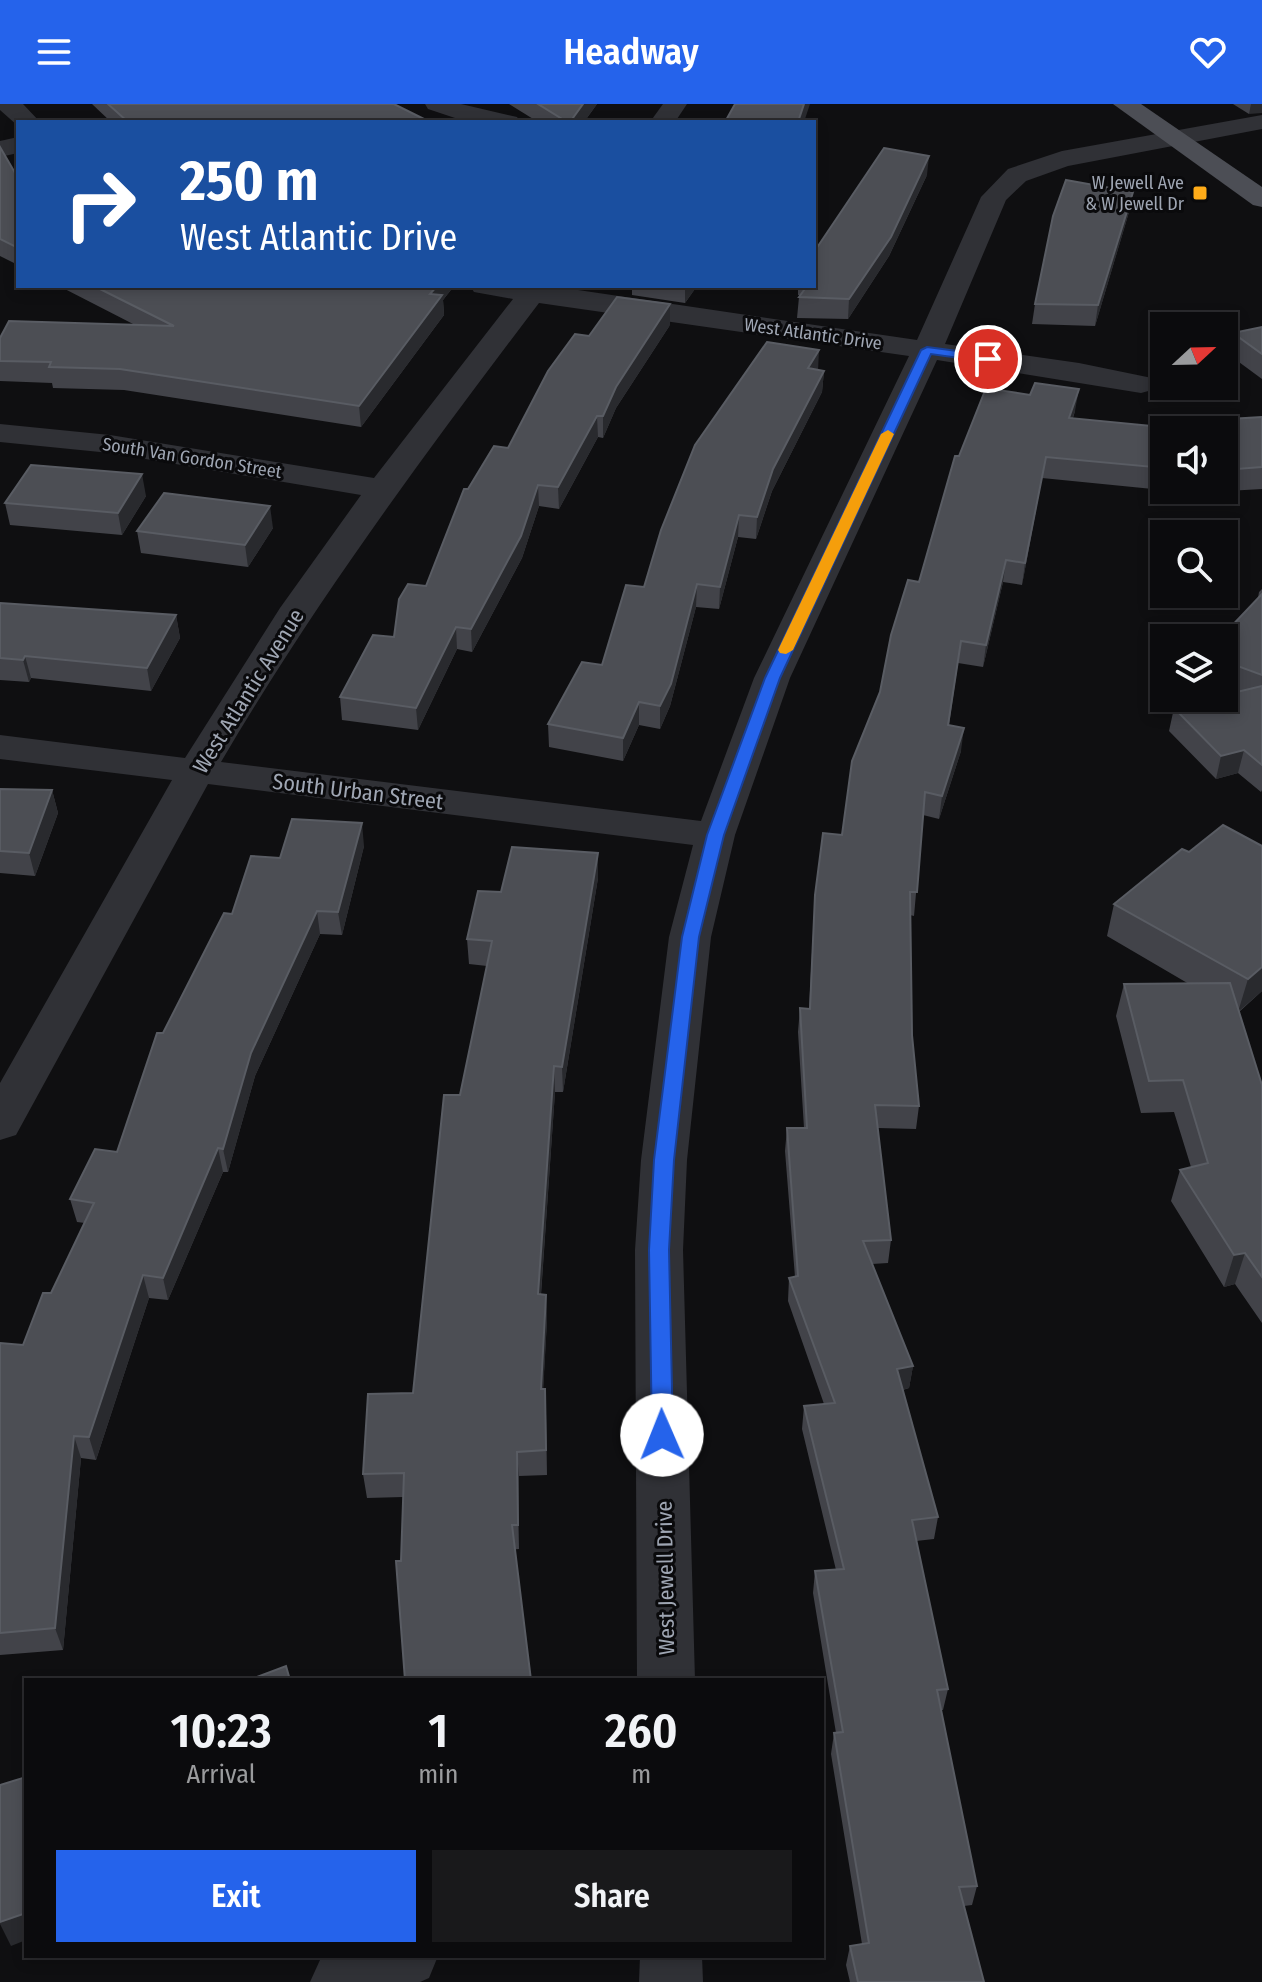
<!DOCTYPE html>
<style>
body{margin:0;font-family:"Fira Sans Condensed",sans-serif;background:#19191b;color:#f1f3f6;height:100vh;display:flex;flex-direction:column;font-size:30px;white-space:nowrap}
*{box-sizing:border-box;margin:0}
p{font-size:26px;color:#9a9b9d}
.icon{flex:none;width:44px;height:44px;fill:none;stroke:currentColor;stroke-width:2;stroke-linecap:round;stroke-linejoin:round}
.map{position:relative;flex:1;overflow:hidden}
.side{position:absolute;left:24px;top:1574px;width:800px;height:280px;display:flex;flex-direction:column;background:#0b0b0d;border-radius:0px;box-shadow:0 4px 12px #0003,0 0 0 2px #2b2b2e}
.side>*{flex:none}
.guide{position:absolute;left:16px;top:16px;width:800px;height:168px;border-radius:0px;box-shadow:0 4px 12px #0003,0 0 0 2px #2b2b2e;background:#1a4fa0;color:#fff;overflow:hidden}
.needle{width:52px;rotate:68deg}
.fabs{position:absolute;left:1150px;top:208px;display:grid;gap:16px}
.fabs a{display:grid;place-items:center;width:88px;height:88px;border-radius:0px;background:#0b0b0d;box-shadow:0 4px 12px #0003,0 0 0 2px #2b2b2e;font-size:40px}
.pin{position:absolute;display:grid;place-items:center;width:68px;height:68px;color:#fff;margin:-34px;border:4px solid #fff;border-radius:50%;box-shadow:0 2px 8px #0007}
.me{position:absolute;width:88px;margin:-44px;rotate:359deg;stroke-linejoin:round;filter:drop-shadow(0 0 6px #0008)}
.turn{display:flex;align-items:center;gap:28px;height:168px;padding:0 32px;font-size:36px}
.turn .icon{width:104px;height:104px;stroke-width:2.5}
.turn b{display:block;font-size:56px;line-height:68px}
.eta{display:flex;justify-content:space-evenly;align-items:center;height:136px;text-align:center}
.eta b{font-size:48px;font-weight:600;line-height:56px}
.primary-button{display:flex;gap:16px;margin-top:auto;padding:16px 32px}
.primary-button a{flex:1;height:92px;border-radius:0px;background:#2563eb;color:#fff;font-size:32px;font-weight:600;line-height:92px;text-align:center}
.primary-button a+a{background:#19191b;color:#f1f3f6}
header{display:flex;justify-content:space-between;align-items:center;height:104px;padding:0 32px;background:#2563eb;color:#fff;font-size:36px;font-weight:600}
.map>svg:first-child{display:block}
</style>
<header><svg class="icon" aria-label="menu" viewBox="0 0 24 24"><path d="M4 6h16M4 12h16M4 18h16"/></svg>Headway<svg class="icon" aria-label="heart" viewBox="0 0 24 24"><path d="M12 20l-8-8c-3-5 5-10 8-4 3-6 11-1 8 4z"/></svg></header>
<div class="map">
<svg width="1262" height="1878" viewBox="0 0 1262 1878">
<rect width="100%" height="100%" fill="#0f0f11"/>
<g fill="none" stroke-linecap="round" stroke-linejoin="round">
<g fill="#303136" fill-rule="evenodd">
<path d="M0 0H23L40 18H18V22L0 6Z"/>
<path d="M425 0H461L517 13 520 18H467L428 5Z"/>
<path d="M663 0H687L675 18H650Z"/>
<path d="M1262 11V25L1068 62 1026 77 1006 96 945 240 1079 259 1152 274 1156 280 1152 286 1141 289 937 256 790 574 735 731 711 833 687 1056 683 1146 695 1576H637L635 1146 641 1056 669 833 693 741 208 680 16 1031 0 1036V979L172 676 0 655V631L185 654 280 504 361 391 110 349 0 338V320L110 331 374 374 513 195 474 188 470 182H551L917 236 981 93 1008 65 1062 47ZM539 199 909 252 754 574 701 717 221 658C316 496 426 348 539 199Z"/>
<path d="M18 33V49L0 53V37Z"/>
<path d="M328 1852H438L429 1874 420 1878H310L320 1856Z"/>
<path d="M640 1852H702L703 1878H639Z"/>
</g>
<path fill="#4c4e55" fill-rule="evenodd" d="M1113 0H1141L1262 83V103L1253 101Z"/>
</g>
<g fill="#424349">
<path d="M92 0H394L430 18H111Z"/>
<path d="M509 0H597L584 18H538Z"/>
<path d="M1233 0H1262L1249 10Z"/>
<path d="M0 43 18 74V161L0 152Z"/>
<path d="M927 71 889 152 848 215 797 214 799 193 800 191H798V182H814Z"/>
<path d="M1133 88 1129 108 1095 222 1032 220 1035 200Z"/>
<path d="M59 182H454L443 196 444 211 361 323 124 286 53 284 52 279 0 277V234L135 221Z"/>
<path d="M632 182H697L685 199 632 191Z"/>
<path d="M670 221 616 304 603 334 598 333 559 405 539 402 522 454 472 548 457 545 418 626 342 616 340 593 394 533 426 482 468 385 508 344Z"/>
<path d="M1262 223V275L1228 250 1233 229Z"/>
<path d="M818 266 824 267 822 288 772 387 756 435 738 433 719 505 696 503 670 602 660 625 639 621 623 657 549 643 548 620 602 561 644 483Z"/>
<path d="M1075 307 1073 314 1164 326V386H1224V329H1227L1230 315 1262 313V385L1193 389 1042 374 1022 481 1003 478 983 563 958 559 949 621 961 647 939 715 923 711 914 812 910 811 912 931 919 1002 916 1025 878 1024 891 1136 888 1159 872 1160 913 1262 909 1284 903 1286 938 1413 934 1435 916 1437 948 1585 943 1606H941L977 1782 972 1801 964 1802 984 1878H850L846 1861 850 1842 862 1840 831 1650 834 1629H836L813 1489 815 1467 836 1466 802 1325 804 1302 824 1300 788 1197 789 1174 795 1173 785 1047 787 1024H804L798 928 800 904 809 905 815 791 842 731 880 588 919 478 959 352Z"/>
<path d="M146 392 122 431 10 421 5 399Z"/>
<path d="M273 424 248 463 141 449 137 427Z"/>
<path d="M1262 485V686L1261 688 1238 669 1216 675 1169 627 1174 604 1240 588 1224 582V534H1222L1223 531 1258 494 1259 488Z"/>
<path d="M0 499 176 511 180 534 151 587 31 574 29 578 0 576Z"/>
<path d="M0 685 52 686 58 709 35 772 0 769Z"/>
<path d="M364 742 342 831 320 830 255 972 228 1068H223L168 1196 149 1194 96 1356 81 1354 63 1546 0 1551V1239L23 1241 51 1189 85 1119 77 1118 70 1095 117 1048 163 929 232 810 280 754Z"/>
<path d="M1182 745 1262 887 1239 908 1262 981V1219L1235 1180 1224 1183 1171 1097 1180 1066 1191 1063 1174 1008 1141 1009 1116 912 1124 880H1189L1107 832 1114 800Z"/>
<path d="M598 749V774L563 988H555L541 1191H546L547 1216 543 1285 546 1309 547 1371 519 1372V1445L401 1457 403 1393 367 1394 363 1370 413 1289 460 991 487 862 469 860 467 835 501 788Z"/>
</g>
<g fill="#292a2e">
<path d="M583 0H597L584 18H570Z"/>
<path d="M804 0H810L804 18H798Z"/>
<path d="M1251 0H1262V9L1249 10Z"/>
<path d="M929 52 927 71 889 152 848 215 849 195Z"/>
<path d="M1133 88 1129 108 1095 222 1098 201Z"/>
<path d="M437 182H454L443 196 444 211 361 323 359 302 430 190Z"/>
<path d="M685 182H697L685 199Z"/>
<path d="M670 200V221L616 304 603 334V312L616 283Z"/>
<path d="M819 246 818 267 808 264Z"/>
<path d="M824 267 822 288 772 387 756 435 757 413 773 365Z"/>
<path d="M1079 285 1075 307 1065 335 1069 314Z"/>
<path d="M597 312 598 333 559 405 558 383Z"/>
<path d="M1046 353 1042 374 1022 481 1025 459Z"/>
<path d="M142 370 146 392 122 431 118 409Z"/>
<path d="M538 381 539 402 522 454 472 548 471 525Z"/>
<path d="M270 402 273 424 248 463 245 441Z"/>
<path d="M739 411 738 433 719 505 720 483Z"/>
<path d="M1006 456 1003 478 983 563 986 541Z"/>
<path d="M697 480 696 503 670 602 660 625V602Z"/>
<path d="M176 511 180 534 151 587 147 564Z"/>
<path d="M456 523 457 545 418 626 416 604Z"/>
<path d="M25 552 31 574 29 578 23 556Z"/>
<path d="M639 598V621L623 657V634Z"/>
<path d="M964 624 961 647 939 715 942 692Z"/>
<path d="M1244 646 1238 669 1216 675 1221 652Z"/>
<path d="M52 686 58 709 35 772 29 749Z"/>
<path d="M362 719 364 742 342 831 338 808Z"/>
<path d="M598 749V774L563 988 562 963Z"/>
<path d="M317 807 320 830 255 972 228 1068 223 1045 251 949Z"/>
<path d="M1262 863V887L1238 908 1248 875Z"/>
<path d="M554 962 555 988 539 1216 538 1190Z"/>
<path d="M218 1044 223 1068 168 1196 163 1174Z"/>
<path d="M1245 1149 1235 1180 1224 1183 1234 1151Z"/>
<path d="M143 1171 149 1194 96 1356 89 1333Z"/>
<path d="M546 1191 547 1216 542 1309 541 1285Z"/>
<path d="M913 1262 909 1284 894 1288 897 1265Z"/>
<path d="M74 1332 81 1354 63 1546 55 1524Z"/>
<path d="M517 1348 519 1372V1445L518 1421Z"/>
<path d="M0 1802 26 1809V1836L11 1842 0 1820Z"/>
</g>
<g fill="#4c4e54" stroke="#595c63" stroke-width="2">
<path d="M108 0H394L430 18H128Z"/>
<path d="M538 0H583L570 18H567Z"/>
<path d="M735 0H804L798 18H725Z"/>
<path d="M0 43 18 74V144L0 135Z"/>
<path d="M884 44 929 52 891 133 849 195 799 193 807 182H814V148Z"/>
<path d="M1066 76 1133 88 1098 201 1035 200 1053 112Z"/>
<path d="M94 182H437L430 190 442 191 359 302 120 265 49 263 51 258 0 257V234L9 217 174 222Z"/>
<path d="M617 193 670 200 616 283 603 312H597L558 383 538 381 521 432 471 525 456 523 416 604 340 593 373 531 394 533 399 495 408 480 426 482 464 385H468L494 342 508 344 548 267 575 230 589 232Z"/>
<path d="M1262 223V250L1233 229Z"/>
<path d="M767 238 819 246 808 264 824 267 773 365 757 413 739 411 720 483 697 480 671 580 660 602 639 598 623 634 548 620 582 558 602 561 626 481 644 483 661 426 695 341Z"/>
<path d="M1035 279 1079 285 1069 314 1193 326H1164V364L1046 353 1025 459 1006 456 986 541 961 537 948 621 964 624 942 692 925 688 917 788H910L912 931 919 1002 875 1001 891 1136 863 1137 913 1262 897 1265 938 1413 912 1416 948 1585 937 1586 977 1782 959 1783 984 1878H858L850 1842 869 1839 834 1629 843 1628 815 1467 844 1465 804 1302 835 1299 789 1174 798 1172 787 1024H807L800 904 810 905 815 791 823 729 842 731 852 657 880 588 891 531 908 476 919 478 955 352H959L986 284 1030 291Z"/>
<path d="M1262 313V363L1224 366V329L1238 330 1230 315Z"/>
<path d="M31 361 142 370 118 409 5 399Z"/>
<path d="M164 389 270 402 245 441 137 427Z"/>
<path d="M1262 490V571L1224 557V545L1234 535 1223 531Z"/>
<path d="M0 499 176 511 147 564 25 552 23 556 0 554Z"/>
<path d="M1262 582V661L1244 646 1221 652 1174 604 1214 594H1224V591Z"/>
<path d="M0 685 52 686 29 749 0 747Z"/>
<path d="M292 715 362 719 338 808 317 807 251 949 223 1045 218 1044 163 1174 143 1171 89 1333 74 1332 55 1524 0 1529V1239L23 1241 43 1189H51L94 1099 70 1095 95 1045 117 1048 157 929H163L224 809 232 810 251 752 280 754Z"/>
<path d="M1223 721 1262 742V863L1248 875 1114 800 1182 745 1189 748Z"/>
<path d="M512 743 598 749 562 963 554 962 538 1190 546 1191 541 1285H545L546 1346 517 1348 518 1421H512L531 1576H405L396 1457H401L404 1369 363 1370 368 1290 413 1289 444 991H460L492 837 467 835 478 787 501 788Z"/>
<path d="M1230 879 1262 981V1173L1245 1149 1234 1151 1180 1066 1208 1059 1183 976 1149 977 1124 880Z"/>
<path d="M286 1562 290 1576H249Z"/>
<path d="M26 1673V1809L0 1818V1681Z"/>
</g>
<path fill="#2563eb" stroke="#184099" stroke-width="2" d="M927 243 988 251 994 255 988 258 931 250 780 574 724 731 699 833 674 1056 669 1146 673 1331 670 1337 662 1340 655 1337 652 1331 649 1146 654 1056 682 833 707 731 765 574 921 246Z"/>
<path fill="#f59e0b" d="M888 326 894 330 793 546 786 550 780 549 778 546 881 330Z"/>
<rect fill="#ffac19" stroke="#0a0a0c" stroke-width="3" x="1192" y="81" width="16" height="16" rx="4"/>
<g text-anchor="middle" stroke-width="6" stroke-linejoin="round" paint-order="stroke">
<g font-size="18" fill="#9fa6b3" stroke="#0a0a0c" text-anchor="end">
<text x="1184" y="85">W Jewell Ave<tspan x="1184" dy="21">&amp; W Jewell Dr</tspan></text>
</g>
<g font-size="18" fill="#9fa6b3" stroke="#0a0a0c">
<text transform="translate(813 230) rotate(8)" y="6">West Atlantic Drive</text>
<text transform="translate(192 354) rotate(9)" y="6">South Van Gordon Street</text>
</g>
<g font-size="22" fill="#9fa6b3" stroke="#0a0a0c">
<text transform="translate(248 587) rotate(-58)" y="8">West Atlantic Avenue</text>
<text transform="translate(358 687) rotate(7)" y="8">South Urban Street</text>
<text transform="translate(665 1474) rotate(-91)" y="8">West Jewell Drive</text>
</g>
</g>
</svg>
<div class="fabs">
<a><svg class="needle" viewBox="-14 -14 28 28"><path d="M0-13l5 13h-10z" fill="#e53935"/><path d="M0 13l5-13h-10z" fill="#9a9b9d"/></svg></a>
<a><svg class="icon" aria-label="sound" viewBox="0 0 24 24"><path d="M4 9h4l5-4v14l-5-4H4zM17 9q2 3 0 6"/></svg></a>
<a><svg class="icon" aria-label="search" viewBox="0 0 24 24"><circle cx="10" cy="10" r="6"/><path d="M15 15l6 6"/></svg></a>
<a><svg class="icon" aria-label="layers" viewBox="0 0 24 24"><path d="M12 4l9 5-9 5-9-5zM3 14l9 5 9-5"/></svg></a>
</div>
<div class="pin" style="left:988px;top:255px;background:#d93025"><svg class="icon" aria-label="arrive" viewBox="0 0 24 24"><path d="M6 21V4h12l-3 4 3 4H6"/></svg></div>
<svg class="me" style="left:662px;top:1331px" viewBox="-20 -20 40 40"><circle r="19" fill="#fff"/><path d="M0-13L10 11 0 6-10 11z" fill="#2563eb"/></svg>
<div class="guide">
<div class="turn"><svg class="icon" aria-label="right" viewBox="0 0 24 24"><path d="M7 20v-9h11M14 6l5 5-5 5"/></svg><div><b>250 m</b>West Atlantic Drive</div></div>
</div>
<section class="side">
<div class="eta">
<div><b>10:23</b><p>Arrival</p></div>
<div><b>1</b><p>min</p></div>
<div><b>260</b><p>m</p></div>
</div>
<div class="primary-button"><a>Exit</a><a>Share</a></div>
</section>
</div>
